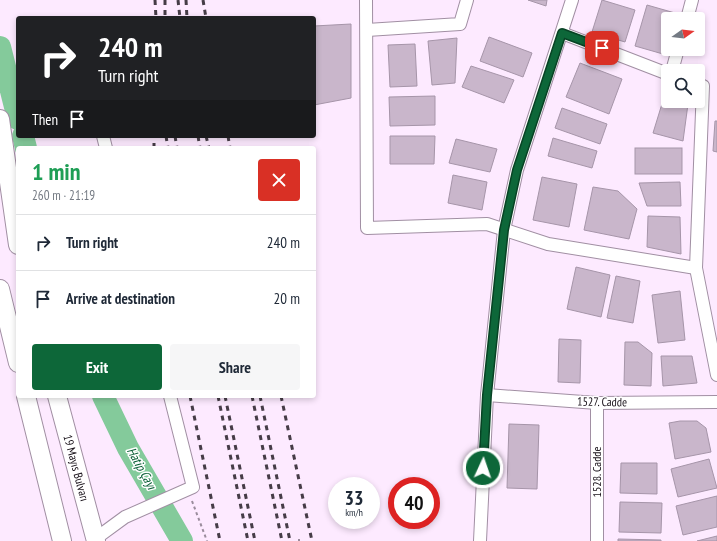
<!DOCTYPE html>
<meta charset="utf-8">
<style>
body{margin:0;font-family:"PT Sans Narrow",sans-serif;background:#f6f6f7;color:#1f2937;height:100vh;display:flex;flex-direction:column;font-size:15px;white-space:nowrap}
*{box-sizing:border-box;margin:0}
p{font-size:13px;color:#747a83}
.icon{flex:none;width:22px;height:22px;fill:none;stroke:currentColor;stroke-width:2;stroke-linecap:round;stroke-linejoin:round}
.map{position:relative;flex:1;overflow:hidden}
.panel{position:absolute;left:16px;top:146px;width:300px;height:252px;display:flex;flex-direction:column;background:#fff;border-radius:4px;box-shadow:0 2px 6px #0003}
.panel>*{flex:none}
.top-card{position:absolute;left:16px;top:16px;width:300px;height:122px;border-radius:4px;box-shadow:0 2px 6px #0003;background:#202124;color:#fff;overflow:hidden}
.needle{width:26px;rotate:76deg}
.tools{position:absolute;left:661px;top:12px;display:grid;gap:8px}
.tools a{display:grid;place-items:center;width:44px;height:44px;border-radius:4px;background:#fff;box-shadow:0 2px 6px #0003;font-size:20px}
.speed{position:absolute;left:328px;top:477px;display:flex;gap:8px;font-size:20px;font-weight:700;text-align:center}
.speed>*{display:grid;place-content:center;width:52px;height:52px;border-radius:50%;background:#fff;box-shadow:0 2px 6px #0003;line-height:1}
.speed small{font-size:10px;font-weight:400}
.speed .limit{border:6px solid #d22;background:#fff;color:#111}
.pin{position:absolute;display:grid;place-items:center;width:34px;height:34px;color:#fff;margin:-17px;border-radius:8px;box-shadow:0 2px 6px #0006}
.me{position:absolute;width:44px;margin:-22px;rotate:3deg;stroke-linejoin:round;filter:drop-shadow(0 0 3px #0008)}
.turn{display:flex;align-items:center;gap:14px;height:84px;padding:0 16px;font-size:18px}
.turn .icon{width:52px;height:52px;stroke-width:2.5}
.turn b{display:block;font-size:28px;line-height:34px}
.then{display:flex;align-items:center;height:38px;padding:0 16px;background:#0003;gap:8px;font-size:15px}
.round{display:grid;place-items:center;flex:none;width:42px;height:42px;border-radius:4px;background:#f6f6f7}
.summary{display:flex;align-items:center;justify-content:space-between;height:68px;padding:0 16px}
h1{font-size:24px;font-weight:600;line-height:30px;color:#1e9e55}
.cta{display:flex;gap:8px;margin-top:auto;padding:8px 16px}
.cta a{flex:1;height:46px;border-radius:4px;background:#0d6739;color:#fff;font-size:16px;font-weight:600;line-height:46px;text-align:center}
.cta a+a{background:#f6f6f7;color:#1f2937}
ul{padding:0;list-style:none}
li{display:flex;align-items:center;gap:12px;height:56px;padding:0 16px;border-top:1px solid #e0e1e3}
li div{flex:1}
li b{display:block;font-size:15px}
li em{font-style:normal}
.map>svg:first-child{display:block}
</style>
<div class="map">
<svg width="717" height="541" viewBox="0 0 717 541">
<rect width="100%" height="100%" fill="#fdeaff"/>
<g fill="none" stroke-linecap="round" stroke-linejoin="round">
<g stroke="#84ca9b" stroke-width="22">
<path d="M0 47 18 119"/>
<path d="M23 136 26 148"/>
<path d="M103 396 128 448 182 541"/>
</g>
</g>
<g fill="#c9b6cb" stroke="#a695a9">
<path d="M528 0H547L546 6Z"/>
<path d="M602 0 635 10 625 42 592 32Z"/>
<path d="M647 5 675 13 673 19H668V36L663 54 635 46Z"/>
<path d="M351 24V98L314 105V26Z"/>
<path d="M489 37 532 53 523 77 480 61Z"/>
<path d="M457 38 455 83 432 85 428 41Z"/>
<path d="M415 44 417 86 390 87 388 45Z"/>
<path d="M580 63 622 79 609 114 566 97Z"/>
<path d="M471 66 514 80 504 103 462 87Z"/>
<path d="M665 94H668V101H686L688 104 683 141 653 133Z"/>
<path d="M435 96V125L390 126 389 97Z"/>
<path d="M562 108 607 124 600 144 555 128Z"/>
<path d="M715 121H717V152L713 151Z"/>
<path d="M390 136H435L434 164H390Z"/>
<path d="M553 138 597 151 592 168 548 156Z"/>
<path d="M456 139 497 149 490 172 449 163Z"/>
<rect x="635" y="148" width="47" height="26"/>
<path d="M453 175 487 182 482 210 448 203Z"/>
<path d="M542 177 577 184 569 227 533 220Z"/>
<path d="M680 182 681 206H647L639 183Z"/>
<path d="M593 187 618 191 637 209 629 239 584 230Z"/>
<path d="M648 216 680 217 681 254 647 247Z"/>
<path d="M576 267 610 275 601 317 567 309Z"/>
<path d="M616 276 640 281 633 323 607 318Z"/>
<path d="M680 291 685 340 658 343 652 295Z"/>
<path d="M559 339 581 340 580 383 558 382Z"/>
<path d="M625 342H638L652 353 651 386 624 385Z"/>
<path d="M661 356H692L697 383 663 386Z"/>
<path d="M680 421H697L706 428 711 452 675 459 669 423Z"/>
<path d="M509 424 539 425 537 489 507 488Z"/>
<path d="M709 459 717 488 678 497 671 469Z"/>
<path d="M621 463H657V494L620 493Z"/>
<path d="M717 496V527L683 535 676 506Z"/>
<path d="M620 502 662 503 661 533 619 532Z"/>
<path d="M717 536V541H697Z"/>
<path d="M618 539 661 540V541H618Z"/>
</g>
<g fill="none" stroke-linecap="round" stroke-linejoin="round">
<g stroke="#a18fa3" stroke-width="14">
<g id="minor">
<path d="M366 0 367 228 487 224 548 244 696 268"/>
<path d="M687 19 692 0"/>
<path d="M367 30 460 24 467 0"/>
<path d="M562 33 668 74"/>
<path d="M672 71 678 49"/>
<path d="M698 84 703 86 696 268 717 375"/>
<path d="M103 136 106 148"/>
<path d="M487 395 597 403 717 402"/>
<path d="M95 539 125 517 193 487 170 396"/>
<path d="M480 541 487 395 504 230 517 170 572 0"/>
<path d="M597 541V403"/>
</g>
</g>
<g stroke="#a18fa3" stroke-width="20">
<g id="highway">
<path d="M0 119 18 245"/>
<path d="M0 289 18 363"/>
<path d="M26 396 62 541"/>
<path d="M57 396 96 541"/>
</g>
</g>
<g stroke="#9a8c9c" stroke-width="2" stroke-dasharray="3 3" stroke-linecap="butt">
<path d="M192 501 207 541"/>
<path d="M299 539V541"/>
</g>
<use href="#minor" stroke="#fff" stroke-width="12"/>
<use href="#highway" stroke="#fff" stroke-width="18"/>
<g stroke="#463c47" stroke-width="3" stroke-dasharray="5 5" stroke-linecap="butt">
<path d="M155 0 156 18"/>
<path d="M165 0V18"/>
<path d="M178 0 180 18"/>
<path d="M186 0 187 18"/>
<path d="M203 0 206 18"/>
<path d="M166 136 168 148"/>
<path d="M175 136 177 148"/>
<path d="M198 136 200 148"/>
<path d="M206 136 209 148"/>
<path d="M228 136 230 148"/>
<path d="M154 148V136"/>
<path d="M190 396 220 541"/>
<path d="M218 396 248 541"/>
<path d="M225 396 255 541"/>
<path d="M252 396 282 541"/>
<path d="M260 396 290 541"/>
<path d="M281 396 312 541"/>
</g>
</g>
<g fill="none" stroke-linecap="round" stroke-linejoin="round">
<g stroke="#084325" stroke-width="10">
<path id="route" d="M483 468 487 395 504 230 517 170 562 33 602 48"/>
</g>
<use href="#route" stroke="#0d6739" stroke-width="7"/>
</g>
<g text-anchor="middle" stroke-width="3" stroke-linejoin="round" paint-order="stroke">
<g font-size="12" fill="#160f17" stroke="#fff">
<text transform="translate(602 402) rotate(1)" y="4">1527. Cadde</text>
<text transform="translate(76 468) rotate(75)" y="4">19 Mayıs Bulvarı</text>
<text transform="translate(597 472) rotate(-90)" y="4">1528. Cadde</text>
</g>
<g font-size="13" font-style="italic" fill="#085e34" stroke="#fff">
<text transform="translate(142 468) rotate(61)" y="5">Hatip Çayı</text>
</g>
</g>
</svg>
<div class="tools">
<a><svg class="needle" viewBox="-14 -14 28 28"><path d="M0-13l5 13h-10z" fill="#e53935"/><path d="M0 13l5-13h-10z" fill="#747a83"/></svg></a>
<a><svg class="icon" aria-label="search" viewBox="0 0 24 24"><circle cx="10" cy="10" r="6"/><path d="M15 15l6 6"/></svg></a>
</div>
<div class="speed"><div>33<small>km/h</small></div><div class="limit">40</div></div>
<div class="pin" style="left:602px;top:48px;background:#d93025"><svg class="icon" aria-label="arrive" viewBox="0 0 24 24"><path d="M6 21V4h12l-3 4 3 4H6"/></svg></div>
<svg class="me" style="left:483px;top:468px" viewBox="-20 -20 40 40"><circle r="17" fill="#0d6739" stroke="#fff" stroke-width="3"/><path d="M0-11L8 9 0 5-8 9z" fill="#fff"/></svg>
<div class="top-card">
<div class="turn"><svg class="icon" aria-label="right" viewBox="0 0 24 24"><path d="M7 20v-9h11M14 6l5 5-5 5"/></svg><div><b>240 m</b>Turn right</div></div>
<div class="then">Then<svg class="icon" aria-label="arrive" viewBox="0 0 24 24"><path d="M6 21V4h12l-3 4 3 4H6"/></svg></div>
</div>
<section class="panel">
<div class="summary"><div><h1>1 min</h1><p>260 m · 21:19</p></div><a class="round" style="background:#d93025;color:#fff"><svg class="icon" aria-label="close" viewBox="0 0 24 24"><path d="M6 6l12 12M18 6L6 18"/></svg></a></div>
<ul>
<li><svg class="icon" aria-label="right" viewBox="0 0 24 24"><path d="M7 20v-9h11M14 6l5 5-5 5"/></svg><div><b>Turn right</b></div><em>240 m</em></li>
<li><svg class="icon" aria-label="arrive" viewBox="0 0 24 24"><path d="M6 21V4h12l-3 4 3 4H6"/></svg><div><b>Arrive at destination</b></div><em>20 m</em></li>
</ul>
<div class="cta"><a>Exit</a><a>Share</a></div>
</section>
</div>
